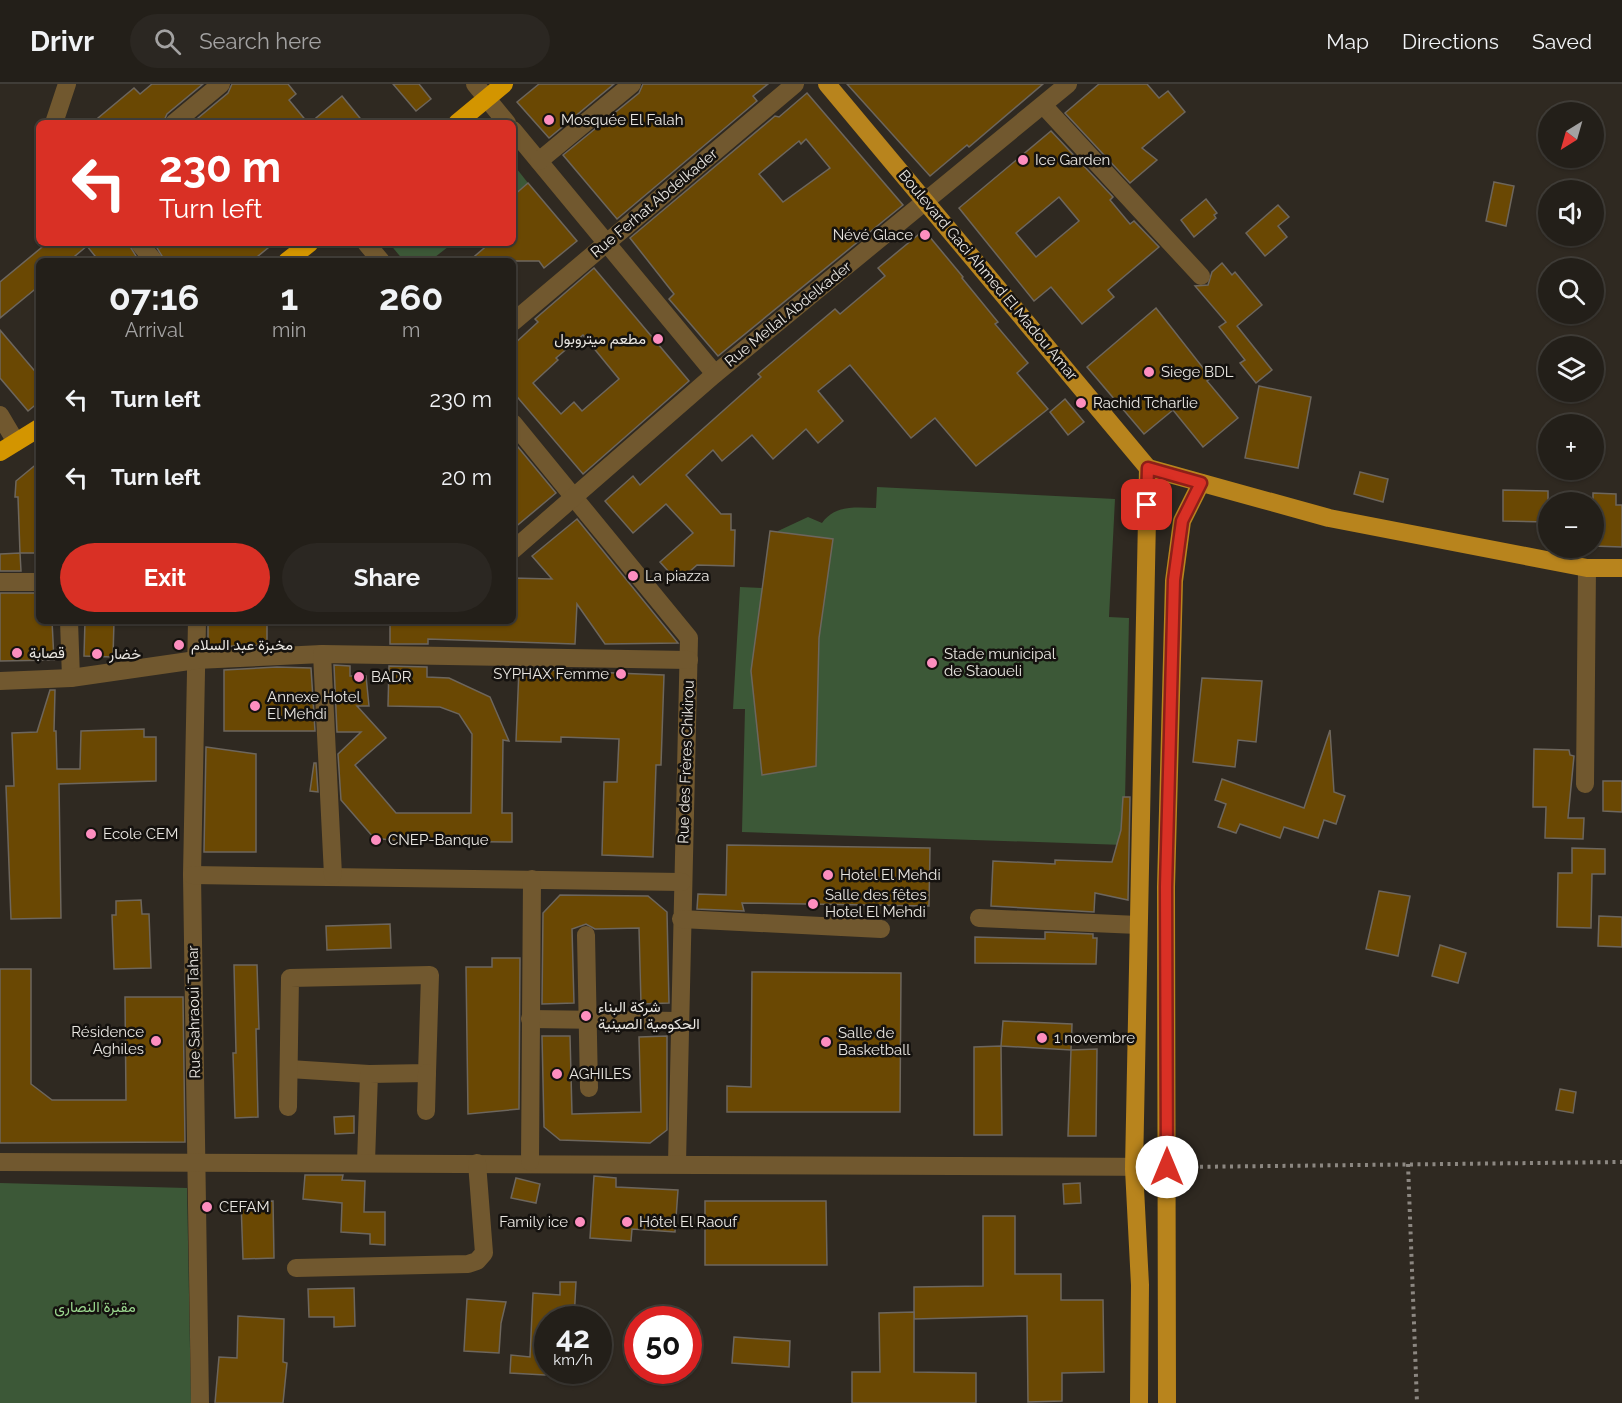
<!DOCTYPE html>
<meta charset="utf-8">
<style>
body{margin:0;font-family:Raleway,Vazirmatn,sans-serif;background:#2b2722;color:#f1f3f6;height:100vh;display:flex;flex-direction:column;font-size:22px;white-space:nowrap}
*{box-sizing:border-box;margin:0}
p{font-size:20px;color:#a3a2a2}
.icon{flex:none;width:33px;height:33px;fill:none;stroke:currentColor;stroke-width:2;stroke-linecap:round;stroke-linejoin:round}
.map{position:relative;flex:1;overflow:hidden}
.details{position:absolute;left:36px;top:174px;width:480px;height:366px;display:flex;flex-direction:column;background:#231f19;border-radius:9px;box-shadow:0 2px 4px #0004,0 0 0 2px #403d38}
.details>*{flex:none}
.top-card{position:absolute;left:36px;top:36px;width:480px;height:126px;border-radius:9px;box-shadow:0 2px 4px #0004,0 0 0 2px #403d38;background:#d93025;color:#fff;overflow:hidden}
.needle{width:39px;rotate:217deg}
.controls{position:absolute;left:1538px;top:18px;display:grid;gap:12px}
.controls a{display:grid;place-items:center;width:66px;height:66px;border-radius:50%;background:#231f19;box-shadow:0 2px 4px #0004,0 0 0 2px #403d38;font-size:30px}
.speed{position:absolute;left:534px;top:1222px;display:flex;gap:12px;font-size:30px;font-weight:700;text-align:center}
.speed>*{display:grid;place-content:center;width:78px;height:78px;border-radius:50%;background:#231f19;box-shadow:0 2px 4px #0004,0 0 0 2px #403d38;line-height:1}
.speed small{font-size:15px;font-weight:400}
.speed .limit{border:9px solid #d22;background:#fff;color:#111}
.pin{position:absolute;display:grid;place-items:center;width:51px;height:51px;color:#fff;margin:-26px;border-radius:12px;box-shadow:0 3px 9px #0006}
.me{position:absolute;width:66px;margin:-33px;rotate:0deg;stroke-linejoin:round;filter:drop-shadow(0 0 4px #0008)}
.turn{display:flex;align-items:center;gap:21px;height:126px;padding:0 24px;font-size:27px}
.turn .icon{width:78px;height:78px;stroke-width:2.5}
.turn b{display:block;font-size:42px;line-height:51px}
.eta{display:flex;justify-content:space-evenly;align-items:center;height:102px;text-align:center}
.eta b{font-size:36px;font-weight:700;line-height:42px}
.button{display:flex;gap:12px;margin-top:auto;padding:12px 24px}
.button a{flex:1;height:69px;border-radius:36px;background:#d93025;color:#fff;font-size:24px;font-weight:700;line-height:69px;text-align:center}
.button a+a{background:#2b2722;color:#f1f3f6}
ul{padding:0;list-style:none}
li{display:flex;align-items:center;gap:18px;height:78px;padding:0 24px}
li div{flex:1}
li b{display:block;font-size:22px}
li em{font-style:normal}
header{display:flex;align-items:center;gap:36px;box-sizing:border-box;height:84px;padding:0 30px;background:#231f19;border-bottom:2px solid #403d38}
header strong{font-size:28px}
nav{display:flex;gap:33px;margin-inline-start:auto;font-size:21px}
.search{width:420px;height:54px;background:#2b2722;display:flex;align-items:center;gap:15px;box-sizing:border-box;padding:0 21px;border-radius:33px;color:#a3a2a2;font-size:22px}
.map>svg:first-child{display:block}
</style>
<header>
<strong>Drivr</strong>
<div class="search"><svg class="icon" aria-label="search" viewBox="0 0 24 24"><circle cx="10" cy="10" r="6"/><path d="M15 15l6 6"/></svg>Search here</div>
<nav><a>Map</a><a>Directions</a><a>Saved</a></nav>
</header>
<div class="map">
<svg width="1622" height="1319" viewBox="0 0 1622 1319">
<rect width="100%" height="100%" fill="#2f2921"/>
<g fill="#3c5837">
<path d="M513 80 528 99 513 112Z"/>
<path d="M389 159H453L430 177H404Z"/>
<path d="M877 403 1115 415 1109 533 1129 534 1124 761 742 748 745 625H733L740 503 762 504 778 447 808 433 822 439C835 421 855 423 876 424Z"/>
<path d="M0 1099 187 1104 191 1319H0Z"/>
</g>
<g fill="#6a4803" stroke="#6d665d" stroke-width="1.5" fill-rule="evenodd">
<path d="M152 0H203L167 30 163 39H92L134 4 140 10Z"/>
<path d="M232 0H288L296 10 289 16 308 39H192L228 9Z"/>
<path d="M393 0H419L431 15 416 27Z"/>
<path d="M539 0H614L549 54 517 18Z"/>
<path d="M643 0H768L753 12 757 17 617 135 563 71 639 9Z"/>
<path d="M847 0H1043L969 63 967 61 930 92Z"/>
<path d="M1099 0H1147L1159 14 1168 7 1185 28 1142 64 1157 76 1130 99 1065 29Z"/>
<path d="M807 9 903 121 718 272 669 215 674 210 630 154 775 32 779 33ZM806 55 830 84 783 118 759 90 799 57 801 60Z"/>
<path d="M342 12 364 39H310Z"/>
<path d="M1051 47 1113 113 1110 116 1130 140 1134 137 1159 163 1108 206 1114 213 1082 240 1051 203 1034 217 959 124ZM1059 113 1079 137 1036 173 1016 149Z"/>
<path d="M1494 98 1514 102 1506 142 1486 137Z"/>
<path d="M528 99 577 157 544 184 539 177H469L490 159H513V112Z"/>
<path d="M1206 115 1217 129 1214 131 1216 134 1194 153 1181 136Z"/>
<path d="M1278 121 1289 133 1278 142 1287 153 1265 172 1246 149Z"/>
<path d="M924 146 963 193 962 194 998 238 995 240 1028 279 1017 289 1048 325 976 382 935 334 911 354 850 281 818 307 843 337 818 359 806 345 773 375 752 351 722 377 713 366 686 391 721 430H731V446H735L734 482 697 481 678 498 660 478 693 449 666 420 633 449 605 417 633 392 640 401 761 293 758 290 835 225 840 230 885 192 878 184Z"/>
<path d="M47 159H128L139 177H99L87 162 69 177H39V202L0 234V198Z"/>
<path d="M154 159H274L252 177H165Z"/>
<path d="M1222 179 1232 191 1235 188 1262 221 1237 242 1272 286 1256 299 1240 279 1245 276 1219 243 1226 238 1195 202 1208 201 1212 188Z"/>
<path d="M594 184 689 297 583 390 513 308V261L538 238 535 235ZM583 251 619 295 582 327 574 318 561 330 533 299 558 276 556 274Z"/>
<path d="M1156 224 1211 294 1207 297 1238 334 1203 363 1173 326 1144 350 1087 283Z"/>
<path d="M0 246 39 292V318L28 327 0 294Z"/>
<path d="M1259 302 1311 313 1298 384 1245 374Z"/>
<path d="M1065 315 1084 338 1068 351 1050 328Z"/>
<path d="M513 357 556 409 513 445Z"/>
<path d="M39 378V469H20L18 413H15L16 397Z"/>
<path d="M1360 388 1388 395 1383 418 1354 410Z"/>
<path d="M1503 406 1548 407V438L1503 437Z"/>
<path d="M1593 409 1616 410V421H1622V463L1593 462Z"/>
<path d="M577 435 678 559 605 560 577 520 575 560 428 555V560H390V537H513V494L552 495 532 472Z"/>
<path d="M770 447 833 455 819 554 816 682 762 691 751 587Z"/>
<path d="M20 469 21 487H0V470Z"/>
<path d="M0 509H39V537H52L54 576 0 577Z"/>
<path d="M85 537H114L113 573 84 572Z"/>
<path d="M208 537H267V561L208 563Z"/>
<path d="M334 581 350 582V592H366L369 622H357L386 654 355 681 396 729H471L472 650 459 630 440 623 388 622 389 582 427 583V593L449 594 490 613 509 657 503 656 502 729H512V758L399 757 374 754 341 716 338 670 361 648H337Z"/>
<path d="M277 583 311 584 315 647H224V586Z"/>
<path d="M519 585 664 591 661 681H656L653 773 602 771 604 698H617L619 655 561 653V658L516 657Z"/>
<path d="M1202 594 1262 597 1256 658 1238 656 1235 683 1193 678Z"/>
<path d="M50 606H55L54 647H56L57 685H80L81 647 144 645V653H156V697L59 700 61 834 11 835 6 702H14L12 649 37 648Z"/>
<path d="M1330 646 1334 708 1345 712 1336 740 1324 736 1318 754 1284 743 1280 754 1240 740 1236 749 1218 743 1226 720 1215 716 1222 695 1304 724Z"/>
<path d="M206 663 256 670V768H204Z"/>
<path d="M1534 665 1569 666 1570 671 1574 672 1568 734H1584L1583 755 1545 754 1546 723H1533Z"/>
<path d="M314 679H316L318 708 310 707Z"/>
<path d="M1603 697H1622V728L1603 727Z"/>
<path d="M1123 713H1130L1128 816 1095 809 1094 828 991 822 993 777 1055 780V776L1112 778 1121 746Z"/>
<path d="M727 761 930 764 929 822 742 819 744 827 697 825 698 810 726 811Z"/>
<path d="M1572 764 1605 765V790H1592L1591 844 1557 843 1558 789H1572Z"/>
<path d="M1379 807 1410 812 1398 872 1366 865Z"/>
<path d="M560 811 648 812 667 828 669 919 641 920 639 844 595 845 586 840 572 845 574 919 542 920 543 829Z"/>
<path d="M141 816 142 830H149L151 884 114 885 112 831H116V817Z"/>
<path d="M1599 832 1622 833V863L1598 862Z"/>
<path d="M390 840 391 864 327 866 326 842Z"/>
<path d="M1045 848 1093 850V854H1097L1096 880 975 879V853L1045 855Z"/>
<path d="M1440 861 1466 869 1458 899 1432 892Z"/>
<path d="M492 874H520L519 1025 468 1030 466 883H492Z"/>
<path d="M234 881H257L259 945H256L258 1033 235 1034 233 969H236Z"/>
<path d="M0 885H31V1000L52 1016H126L125 913H183L185 1058 0 1059Z"/>
<path d="M752 888 901 889 900 1028H727V1002L751 1003Z"/>
<path d="M1003 937 1072 940 1071 966 1001 962Z"/>
<path d="M542 952H570L572 1030 641 1028 639 953 667 952V1046L650 1059 560 1056 544 1043Z"/>
<path d="M1001 962 1002 1051H974V963Z"/>
<path d="M1097 965 1096 1052H1068L1071 966Z"/>
<path d="M1560 1005 1576 1008 1573 1029 1556 1026Z"/>
<path d="M354 1032V1049L335 1050 334 1033Z"/>
<path d="M305 1091H343L342 1096 365 1097 364 1128H385V1161L370 1160V1150L341 1148 342 1119 303 1115Z"/>
<path d="M594 1092 616 1094V1103L678 1106 675 1148 632 1145 631 1157 590 1154Z"/>
<path d="M516 1094 540 1100 536 1119 511 1114Z"/>
<path d="M1080 1099 1081 1119 1064 1120 1063 1100Z"/>
<path d="M273 1117 274 1174 243 1175 241 1118Z"/>
<path d="M705 1117H826L827 1181H705Z"/>
<path d="M983 1132H1015V1190H1061V1216H1103L1104 1288 1062 1289V1317L1028 1318 1027 1232 914 1235V1203L983 1202Z"/>
<path d="M560 1198H576L574 1236H548L545 1291 510 1289 511 1271 530 1273 533 1209 560 1211Z"/>
<path d="M354 1204 355 1242 334 1243V1233H309L308 1205Z"/>
<path d="M467 1215 506 1218 501 1239 499 1269 464 1267Z"/>
<path d="M914 1228V1288L976 1289V1319H852V1288H880L879 1229Z"/>
<path d="M238 1232 284 1235 283 1278 287 1279 283 1319H215L219 1273 237 1274Z"/>
<path d="M734 1253 790 1257 789 1283 732 1279Z"/>
</g>
<g fill="none" stroke-linecap="round" stroke-linejoin="round">
<g stroke="#8c8781" stroke-width="4" stroke-dasharray="3 4.5" stroke-linecap="butt">
<path d="M1408 1080 1417 1319"/>
<path d="M1185 1083 1622 1078"/>
</g>
<g stroke="#71582f" stroke-width="18">
<path d="M475 0 507 39"/>
<path d="M1043 21 1201 192"/>
<path d="M54 39 67 0"/>
<path d="M174 39 221 0"/>
<path d="M513 46 715 290"/>
<path d="M539 77 632 0"/>
<path d="M139 159 154 177"/>
<path d="M366 159 381 177"/>
<path d="M513 238 795 0"/>
<path d="M0 331 16 358"/>
<path d="M513 339 689 554 677 1079"/>
<path d="M513 466 715 290 1068 0"/>
<path d="M0 498H39"/>
<path d="M69 537 71 594"/>
<path d="M197 537 192 791 200 1319"/>
<path d="M0 597 71 594 196 576 322 570"/>
<path d="M1585 700 1587 484"/>
<path d="M192 791 682 798"/>
<path d="M333 791 322 570 689 576"/>
<path d="M979 834 1138 841"/>
<path d="M681 835 881 845"/>
<path d="M586 851 589 1004"/>
<path d="M530 935 679 937"/>
<path d="M289 985 369 990"/>
<path d="M288 1023 290 894 430 891 427 989 369 990 366 1078"/>
<path d="M426 1027 427 989"/>
<path d="M0 1078 1167 1083"/>
<path d="M530 1078 532 795"/>
<path d="M296 1184 468 1180 477 1177 484 1169 477 1079"/>
</g>
<g stroke="#b8841d" stroke-width="18">
<path d="M827 0 1148 384"/>
<path d="M1148 384 1329 434 1587 484H1622"/>
<path d="M1139 1319 1140 1201 1134 1085 1148 384"/>
<path d="M1167 1319 1166 803 1174 497 1182 437 1201 399"/>
</g>
<g stroke="#d39500" stroke-width="18">
<path d="M457 39 504 0"/>
<path d="M287 177 310 159"/>
<path d="M0 368 39 344"/>
</g>
</g>
<g fill="none" stroke-linecap="round" stroke-linejoin="round">
<g stroke="#8d1f18" stroke-width="15">
<path id="route" d="M1147 421 1148 384 1201 399 1182 437 1174 496 1166 803 1167 1083"/>
</g>
<use href="#route" stroke="#d93025" stroke-width="10"/>
</g>
<g fill="#fd8ebf" stroke="#15120f" stroke-width="2">
<circle cx="549" cy="36" r="6"/>
<circle cx="1023" cy="76" r="6"/>
<circle cx="925" cy="151" r="6"/>
<circle cx="658" cy="255" r="6"/>
<circle cx="1149" cy="288" r="6"/>
<circle cx="1081" cy="319" r="6"/>
<circle cx="633" cy="492" r="6"/>
<circle cx="179" cy="561" r="6"/>
<circle cx="17" cy="569" r="6"/>
<circle cx="97" cy="570" r="6"/>
<circle cx="932" cy="579" r="6"/>
<circle cx="621" cy="590" r="6"/>
<circle cx="359" cy="593" r="6"/>
<circle cx="255" cy="622" r="6"/>
<circle cx="91" cy="750" r="6"/>
<circle cx="376" cy="756" r="6"/>
<circle cx="828" cy="791" r="6"/>
<circle cx="813" cy="820" r="6"/>
<circle cx="586" cy="932" r="6"/>
<circle cx="1042" cy="954" r="6"/>
<circle cx="156" cy="957" r="6"/>
<circle cx="826" cy="958" r="6"/>
<circle cx="557" cy="990" r="6"/>
<circle cx="207" cy="1123" r="6"/>
<circle cx="580" cy="1138" r="6"/>
<circle cx="627" cy="1138" r="6"/>
</g>
<g text-anchor="middle" stroke-width="5" stroke-linejoin="round" paint-order="stroke">
<g font-size="15" fill="#e9e6e1" stroke="#15120f" text-anchor="start">
<text x="561" y="41">Mosquée El Falah</text>
<text x="1035" y="81">Ice Garden</text>
<text x="913" y="156" text-anchor="end">Névé Glace</text>
<text x="646" y="260" text-anchor="end">مطعم ميتروبول</text>
<text x="1161" y="293">Siege BDL</text>
<text x="1093" y="324">Rachid Tcharlie</text>
<text x="645" y="497">La piazza</text>
<text x="191" y="566">مخبزة عبد السلام</text>
<text x="29" y="574">قصابة</text>
<text x="109" y="575">خضار</text>
<text x="944" y="575">Stade municipal<tspan x="944" dy="17">de Staoueli</tspan></text>
<text x="609" y="595" text-anchor="end">SYPHAX Femme</text>
<text x="371" y="598">BADR</text>
<text x="267" y="618">Annexe Hotel<tspan x="267" dy="17">El Mehdi</tspan></text>
<text x="103" y="755">Ecole CEM</text>
<text x="388" y="761">CNEP-Banque</text>
<text x="840" y="796">Hotel El Mehdi</text>
<text x="825" y="816">Salle des fêtes<tspan x="825" dy="17">Hotel El Mehdi</tspan></text>
<text x="598" y="928">شركة البناء<tspan x="598" dy="17">الحكومية الصينية</tspan></text>
<text x="144" y="953" text-anchor="end">Résidence<tspan x="144" dy="17">Aghiles</tspan></text>
<text x="838" y="954">Salle de<tspan x="838" dy="17">Basketball</tspan></text>
<text x="1054" y="959">1 novembre</text>
<text x="569" y="995">AGHILES</text>
<text x="219" y="1128">CEFAM</text>
<text x="568" y="1143" text-anchor="end">Family ice</text>
<text x="639" y="1143">Hôtel El Raouf</text>
</g>
<g font-size="15" fill="#e9e6e1" stroke="#15120f">
<text transform="translate(654 119) rotate(-40)" y="5">Rue Ferhat Abdelkader</text>
<text transform="translate(988 191) rotate(50)" y="5">Boulevard Gaci Ahmed El Madou Amar</text>
<text transform="translate(788 230) rotate(-39)" y="5">Rue Mellal Abdelkader</text>
<text transform="translate(686 678) rotate(-88)" y="5">Rue des Frères Chikirou</text>
<text transform="translate(194 928) rotate(-91)" y="5">Rue Sahraoui Tahar</text>
</g>
<g font-size="15" fill="#9ad78e" stroke="#15120f">
<text x="95" y="1228">مقبرة النصارى</text>
</g>
</g>
</svg>
<div class="controls">
<a><svg class="needle" viewBox="-14 -14 28 28"><path d="M0-13l5 13h-10z" fill="#e53935"/><path d="M0 13l5-13h-10z" fill="#a3a2a2"/></svg></a>
<a><svg class="icon" aria-label="sound" viewBox="0 0 24 24"><path d="M4 9h4l5-4v14l-5-4H4zM17 9q2 3 0 6"/></svg></a>
<a><svg class="icon" aria-label="search" viewBox="0 0 24 24"><circle cx="10" cy="10" r="6"/><path d="M15 15l6 6"/></svg></a>
<a><svg class="icon" aria-label="layers" viewBox="0 0 24 24"><path d="M12 4l9 5-9 5-9-5zM3 14l9 5 9-5"/></svg></a>
<a>+</a>
<a>−</a>
</div>
<div class="speed"><div>42<small>km/h</small></div><div class="limit">50</div></div>
<div class="pin" style="left:1147px;top:421px;background:#d93025"><svg class="icon" aria-label="arrive" viewBox="0 0 24 24"><path d="M6 21V4h12l-3 4 3 4H6"/></svg></div>
<svg class="me" style="left:1167px;top:1083px" viewBox="-20 -20 40 40"><circle r="19" fill="#fff"/><path d="M0-13L10 11 0 6-10 11z" fill="#d93025"/></svg>
<div class="top-card">
<div class="turn"><svg class="icon" aria-label="left" viewBox="0 0 24 24"><path d="M17 20v-9H6M10 6l-5 5 5 5"/></svg><div><b>230 m</b>Turn left</div></div>
</div>
<section class="details">
<div class="eta">
<div><b>07:16</b><p>Arrival</p></div>
<div><b>1</b><p>min</p></div>
<div><b>260</b><p>m</p></div>
</div>
<ul>
<li><svg class="icon" aria-label="left" viewBox="0 0 24 24"><path d="M17 20v-9H6M10 6l-5 5 5 5"/></svg><div><b>Turn left</b></div><em>230 m</em></li>
<li><svg class="icon" aria-label="left" viewBox="0 0 24 24"><path d="M17 20v-9H6M10 6l-5 5 5 5"/></svg><div><b>Turn left</b></div><em>20 m</em></li>
</ul>
<div class="button"><a>Exit</a><a>Share</a></div>
</section>
</div>
